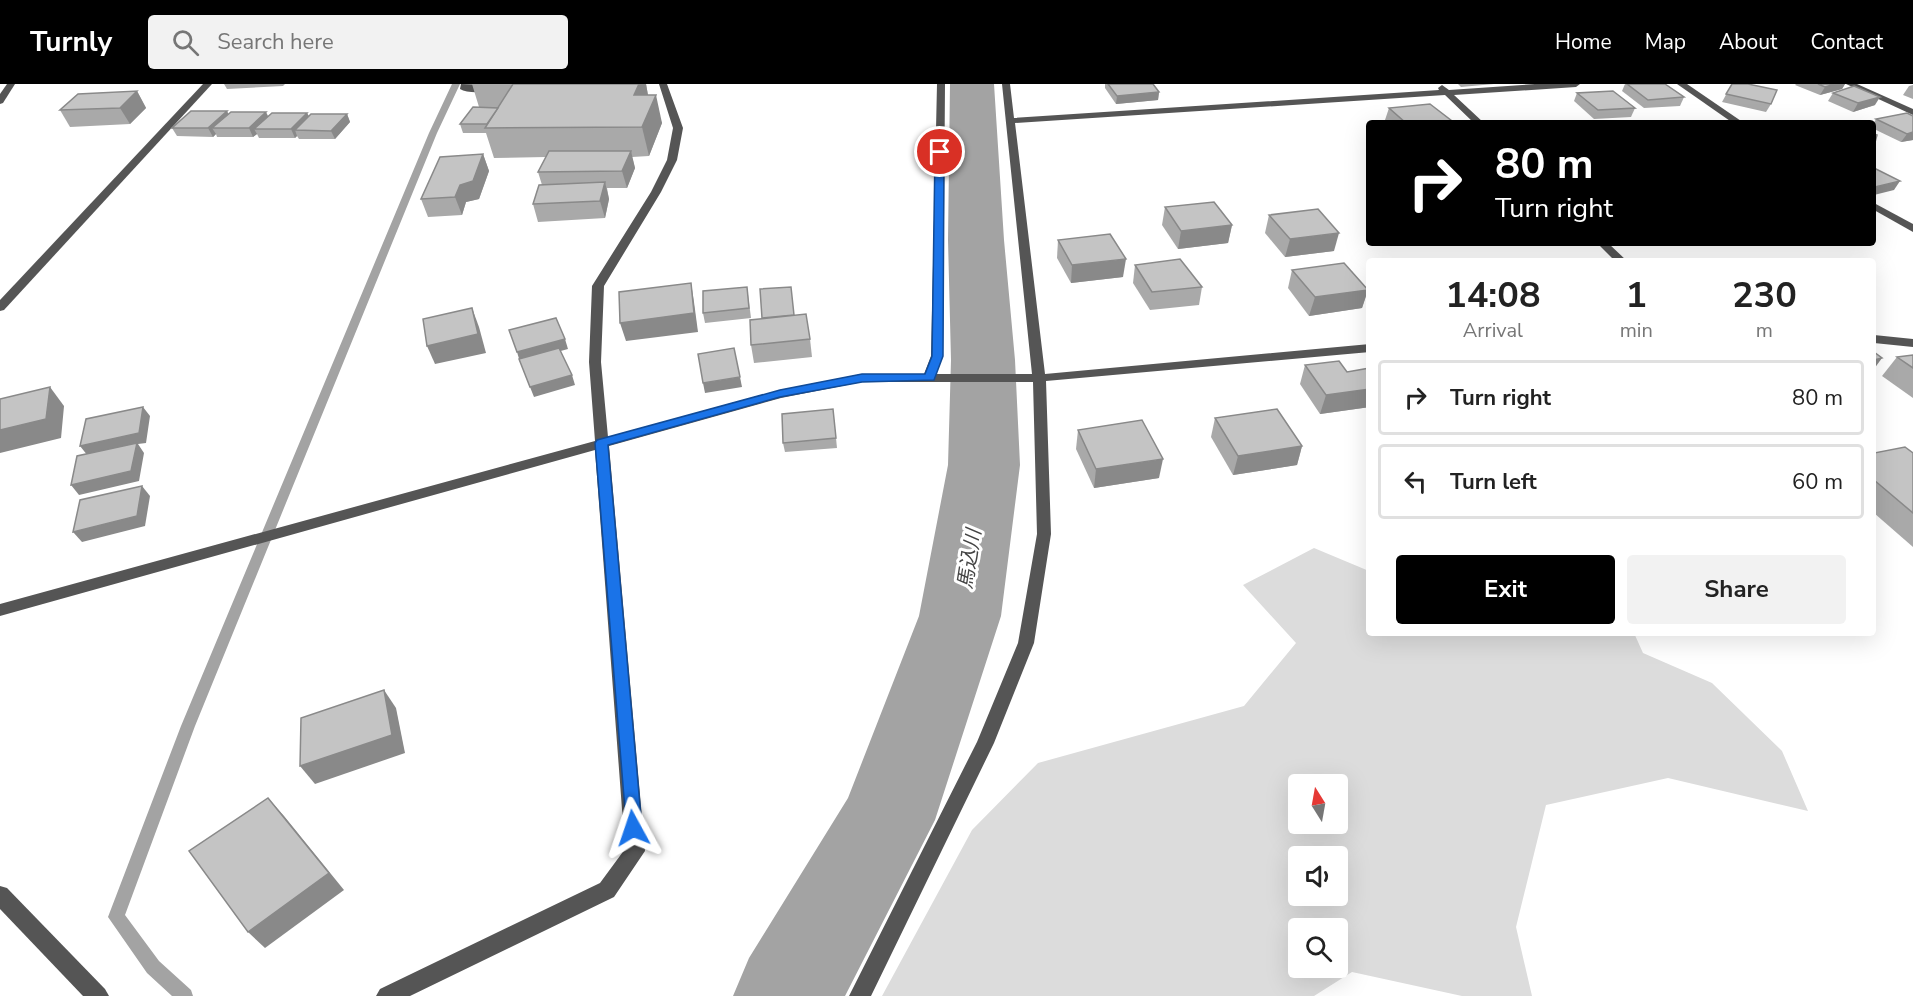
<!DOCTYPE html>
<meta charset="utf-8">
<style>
body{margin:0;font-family:"Nunito Sans","Noto Sans JP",sans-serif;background:#f2f2f2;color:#222;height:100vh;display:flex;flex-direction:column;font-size:22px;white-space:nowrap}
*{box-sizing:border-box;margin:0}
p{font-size:20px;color:#767676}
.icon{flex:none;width:33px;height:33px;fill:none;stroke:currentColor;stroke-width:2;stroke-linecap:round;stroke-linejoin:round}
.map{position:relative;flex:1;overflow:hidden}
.panel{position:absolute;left:1366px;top:174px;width:510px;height:378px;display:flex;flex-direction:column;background:#fff;border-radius:6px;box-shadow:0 6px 24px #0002}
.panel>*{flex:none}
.banner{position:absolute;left:1366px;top:36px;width:510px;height:126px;border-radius:6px;box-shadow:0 6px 24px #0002;background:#000;color:#fff;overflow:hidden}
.needle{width:39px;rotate:349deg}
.tools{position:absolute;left:1288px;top:690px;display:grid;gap:12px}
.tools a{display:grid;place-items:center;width:60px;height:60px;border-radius:6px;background:#fff;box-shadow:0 6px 24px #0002;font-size:30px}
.pin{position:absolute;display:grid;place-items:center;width:51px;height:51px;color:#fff;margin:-26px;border:3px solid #fff;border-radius:50%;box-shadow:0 2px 6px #0007}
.me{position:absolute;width:66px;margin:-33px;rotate:355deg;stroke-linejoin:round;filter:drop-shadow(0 0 4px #0008)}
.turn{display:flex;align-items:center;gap:21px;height:126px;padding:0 30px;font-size:27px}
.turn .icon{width:78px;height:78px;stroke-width:2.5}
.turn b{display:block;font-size:42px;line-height:51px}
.eta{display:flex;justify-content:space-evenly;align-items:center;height:102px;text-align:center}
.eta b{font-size:36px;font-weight:700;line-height:42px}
.primary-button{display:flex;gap:12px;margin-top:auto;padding:12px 30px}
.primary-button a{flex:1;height:69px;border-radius:6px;background:#000;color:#fff;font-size:24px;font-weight:700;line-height:69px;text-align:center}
.primary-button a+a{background:#f2f2f2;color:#222}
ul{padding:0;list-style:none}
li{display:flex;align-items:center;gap:18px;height:75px;margin:0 12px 9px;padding:0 18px;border:3px solid #e0e0e0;border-radius:6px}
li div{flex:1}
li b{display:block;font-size:22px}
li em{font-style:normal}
header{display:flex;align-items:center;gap:36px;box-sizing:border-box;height:84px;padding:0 30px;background:#000;color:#fff}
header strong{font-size:28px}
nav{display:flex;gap:33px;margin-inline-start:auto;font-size:21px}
.search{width:420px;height:54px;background:#f2f2f2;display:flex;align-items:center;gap:15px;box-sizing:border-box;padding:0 21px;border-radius:6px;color:#767676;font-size:22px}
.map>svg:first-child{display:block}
</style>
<header>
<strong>Turnly</strong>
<div class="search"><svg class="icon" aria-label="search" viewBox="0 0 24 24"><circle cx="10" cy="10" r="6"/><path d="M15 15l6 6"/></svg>Search here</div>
<nav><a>Home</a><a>Map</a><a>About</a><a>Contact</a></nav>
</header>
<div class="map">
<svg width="1913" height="912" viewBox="0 0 1913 912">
<rect width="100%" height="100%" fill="#fff"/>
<path fill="#dcdcdc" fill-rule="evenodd" d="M1314 464 1369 487 1370 549H1634L1643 569 1712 599 1782 667 1808 727 1668 694 1546 721 1516 843 1532 912H1462L1352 888 1314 912H882L972 746 1038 679 1244 622 1296 559 1243 501ZM1299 700H1338V740H1299ZM1299 772H1338V812H1299ZM1299 844H1338V884H1299Z"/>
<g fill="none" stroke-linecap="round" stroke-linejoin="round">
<path fill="#a3a3a3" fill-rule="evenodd" d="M452 0H460L437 49 195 642 125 831 159 877 191 906 193 912H172L147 889 108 833 181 642 429 49Z"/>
<path fill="#a3a3a3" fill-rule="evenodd" d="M950 0H994L1004 156 1015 276 1020 381 1001 532 935 736 845 912H733L749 874 848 714 919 532 948 381 951 276 948 156Z"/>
<g fill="#555" fill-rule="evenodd">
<path d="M7 0H15L3 19 0 20V10Z"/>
<path d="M203 0H212L4 226 0 227V216Z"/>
<path d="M461 0 492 1 496 4C488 9 468 10 460 5Z"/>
<path d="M659 0H667L683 44 677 76 661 108 604 202 601 278 608 353 780 306 862 290H924L931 272 937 0H945L943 272 936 290H1032L1002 0H1010L1014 34 1439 6 1438 4 1442 1 1449 6 1535 0H1580L1576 3 1454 11 1484 39H1474L1445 11 1015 39 1045 290 1370 260V268L1046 297 1051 450 1034 559 994 659 871 912H849L977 658 1018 559 1037 450 1033 298H862L781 314 609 362 645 767 614 813 410 912H376L380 905 600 799 625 765 595 366 0 532V520L595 357 589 278 592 202 651 108 667 76 673 44Z"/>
<path d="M1677 0H1687L1744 39H1733Z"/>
<path d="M1846 0H1857L1913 25V31Z"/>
<path d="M1874 119 1913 140V148L1874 126Z"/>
<path d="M1597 159H1608L1627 177H1615Z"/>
<path d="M1874 251 1913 255V263L1874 259Z"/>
<path d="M0 802 7 804 105 905 109 912H83L0 825Z"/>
</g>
</g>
<g fill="#a9a9a9">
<path d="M224 0H285L283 2 227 5Z"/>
<path d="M472 0H646L648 11 662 39 649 72 632 73 635 84 627 104H607L609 115 605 134 538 138 533 120 542 101 538 88 546 73 494 74 486 49H463L460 40 479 23Z"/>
<path d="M1105 0H1153L1159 8 1158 16 1116 20 1105 4Z"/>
<path d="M1458 0H1494L1461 3Z"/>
<path d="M1625 0H1665L1684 13 1680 22 1644 24 1622 7Z"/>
<path d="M1732 0 1771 20 1766 28 1722 18Z"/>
<path d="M1796 0H1845L1842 5 1820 11 1795 1Z"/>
<path d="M1913 1V15L1903 11 1909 2Z"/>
<path d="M137 7 146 24 130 40 70 43 60 26Z"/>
<path d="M1577 9 1635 24 1631 33 1594 35 1574 17Z"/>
<path d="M1833 9 1875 21 1853 28 1828 17Z"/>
<path d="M1389 24 1451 39H1384Z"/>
<path d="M227 27 228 30 268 32 307 29 309 32 347 30 350 38 335 55H299L297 52 295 54H259L257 50 253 53H217L216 50 213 53 177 52 172 44Z"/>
<path d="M1907 29 1913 56 1901 58 1874 45V39L1876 35Z"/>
<path d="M483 70 489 87 479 115 466 118 462 131 428 133 421 115Z"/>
<path d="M1165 123 1232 141 1228 159 1178 165 1162 141Z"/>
<path d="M1269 131 1334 167 1285 173 1265 149Z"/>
<path d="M1058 156 1123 193 1071 199 1057 174Z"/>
<path d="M1135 181 1202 203 1199 221 1150 226 1133 199Z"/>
<path d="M1292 186 1368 206 1362 224 1309 232 1288 204Z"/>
<path d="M747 203 751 234 705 239 703 229Z"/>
<path d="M795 231 810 255 812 273 754 279 751 261Z"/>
<path d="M1913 271V314L1882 292 1897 273Z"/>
<path d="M1305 281 1347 288 1370 284V323L1320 330 1300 300Z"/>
<path d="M833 325 837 364 785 368 783 359Z"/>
<path d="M1215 334 1302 362 1297 381 1233 391 1211 353Z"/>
<path d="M1078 346 1159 394 1094 404 1076 365Z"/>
<path d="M1874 369H1913V463L1874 429Z"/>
</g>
<g fill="#898989">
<path d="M639 0H646L649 17 634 11Z"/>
<path d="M1835 0H1845L1842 5 1820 11 1825 3Z"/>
<path d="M137 7 146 24 130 40 120 24Z"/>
<path d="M1159 8 1158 16 1116 20 1117 12Z"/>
<path d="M656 11 662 39 649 72 642 43Z"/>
<path d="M1880 13 1875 21 1853 28 1858 19Z"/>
<path d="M227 27 231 36 212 44 216 50 213 53 208 44Z"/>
<path d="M266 28 270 36 254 45 257 50 253 53 249 44Z"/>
<path d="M307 29 311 37 295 46 297 52 295 54 291 45Z"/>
<path d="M347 30 350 38 335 55 331 47Z"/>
<path d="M1913 48V56L1901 58 1907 50Z"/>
<path d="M631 67 635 84 627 104 622 87Z"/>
<path d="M483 70 489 87 479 115 466 118 462 131 455 113 460 101Z"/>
<path d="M1900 97 1894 106 1874 111V105L1875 103Z"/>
<path d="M605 98 609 115 605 134 600 117Z"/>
<path d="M1232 141 1228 159 1178 165 1181 147Z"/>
<path d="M1339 149 1334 167 1285 173 1290 155Z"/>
<path d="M1126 175 1123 193 1071 199 1072 181Z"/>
<path d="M691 199 694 218 698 248 626 257 620 239Z"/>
<path d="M1368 206 1362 224 1309 232 1315 213Z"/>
<path d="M472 224 479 243 486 269 435 280 427 262Z"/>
<path d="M565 255 568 265 520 278 517 268Z"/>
<path d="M1882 274 1874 285V276Z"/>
<path d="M572 291 575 301 534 313 530 303Z"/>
<path d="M740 293 742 303 705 309 703 299Z"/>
<path d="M50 303 64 322 61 354 0 369V346Z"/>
<path d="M1370 305V323L1320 330 1326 311Z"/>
<path d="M143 323 150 332 146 359 138 360 144 369 139 397 79 411 71 401 88 372 80 362Z"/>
<path d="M1302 362 1297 381 1233 391 1238 372Z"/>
<path d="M1163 375 1159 394 1094 404 1096 385Z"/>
<path d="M142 402 150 412 145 442 82 458 73 448Z"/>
<path d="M384 606 396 624 405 669 315 700 300 682Z"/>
<path d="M268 714 284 732 344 806 265 864 248 848Z"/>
</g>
<g fill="#c4c4c4" stroke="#898989" stroke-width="1.5">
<path d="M513 0H639L634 11H656L642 43 485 44Z"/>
<path d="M1108 0H1153L1159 8 1117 12Z"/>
<path d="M1627 0H1665L1684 13 1648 16Z"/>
<path d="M1732 0H1748L1777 6 1771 20 1726 10Z"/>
<path d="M1818 0H1835L1825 3Z"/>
<path d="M1854 2 1880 13 1858 19 1833 9Z"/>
<path d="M137 7 120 24 60 26 78 10Z"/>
<path d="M1613 7 1635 24 1598 26 1577 9Z"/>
<path d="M1430 20 1452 37 1433 39H1406L1389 24Z"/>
<path d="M473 23 498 24 487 40H460Z"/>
<path d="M191 27H227L208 44H172Z"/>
<path d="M231 28H266L249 44H212Z"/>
<path d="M272 29H307L291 45H254Z"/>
<path d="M1907 29 1913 32V48L1907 50 1876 35Z"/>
<path d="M311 30H347L331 47 295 46Z"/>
<path d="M1712 37 1716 39H1675Z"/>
<path d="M1874 50 1877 51 1874 62Z"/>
<path d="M549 67H631L622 87 538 88Z"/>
<path d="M483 70 473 97 460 101 455 113 421 115 440 73Z"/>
<path d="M1874 84 1900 97 1875 103 1874 102Z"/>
<path d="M605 98 600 117 533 120 539 101Z"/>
<path d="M1214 118 1232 141 1181 147 1165 123Z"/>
<path d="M1318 125 1339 149 1290 155 1269 131Z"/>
<path d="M1110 150 1126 175 1072 181 1058 156Z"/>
<path d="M1180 175 1202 203 1152 208 1135 181Z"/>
<path d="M1344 179 1368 206 1315 213 1292 186Z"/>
<path d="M691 199 694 229 620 239 619 208Z"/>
<path d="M747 203 749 224 703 229V207Z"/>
<path d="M791 203 794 231 762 234 760 205Z"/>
<path d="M472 224 478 250 427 262 423 235Z"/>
<path d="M806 230 810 255 751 261 750 236Z"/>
<path d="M556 234 565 255 517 268 509 246Z"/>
<path d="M559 264 572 291 530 303 519 275Z"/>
<path d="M734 264 740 293 703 299 698 270Z"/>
<path d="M1874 268 1882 274 1874 276Z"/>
<path d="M1913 271V284L1897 273Z"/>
<path d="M1339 277 1347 288 1370 284V305L1326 311 1305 281Z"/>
<path d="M50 303 46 335 0 346V315Z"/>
<path d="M143 323 139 349 80 362 86 335Z"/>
<path d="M833 325 836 354 783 359 782 330Z"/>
<path d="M1277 325 1302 362 1238 372 1215 334Z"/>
<path d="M1142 336 1163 375 1096 385 1078 346Z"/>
<path d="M137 359 131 387 71 401 77 372Z"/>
<path d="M1905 363 1913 369V429L1874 396V369Z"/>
<path d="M142 402 137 432 73 448 80 416Z"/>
<path d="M384 606 392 651 300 682 301 634Z"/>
<path d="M268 714 329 789 248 848 189 767Z"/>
</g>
<path fill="#1a73e8" stroke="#114b97" stroke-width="1.5" d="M940 65 944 68 943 272 934 296 862 298 780 313 608 361 642 744 639 750 633 752 627 750 595 359 597 356 780 306 862 290H925L932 272 935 68Z"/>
<g text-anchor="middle" stroke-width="6" stroke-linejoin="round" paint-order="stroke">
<g font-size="20" font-style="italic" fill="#444" stroke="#fff">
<text transform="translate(969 475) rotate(-81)" y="7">馬込川</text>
</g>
</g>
</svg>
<div class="tools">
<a><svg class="needle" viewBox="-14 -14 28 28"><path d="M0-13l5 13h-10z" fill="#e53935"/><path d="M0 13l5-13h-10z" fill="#767676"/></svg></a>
<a><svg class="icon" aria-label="sound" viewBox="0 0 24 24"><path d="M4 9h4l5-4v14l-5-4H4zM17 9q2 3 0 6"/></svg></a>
<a><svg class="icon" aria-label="search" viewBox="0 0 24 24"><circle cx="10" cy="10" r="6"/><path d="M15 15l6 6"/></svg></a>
</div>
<div class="pin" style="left:940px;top:68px;background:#d93025"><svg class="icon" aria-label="arrive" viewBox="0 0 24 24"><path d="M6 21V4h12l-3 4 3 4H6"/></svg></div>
<svg class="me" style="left:633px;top:744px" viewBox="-20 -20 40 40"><path d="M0-17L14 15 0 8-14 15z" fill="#1a73e8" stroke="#fff" stroke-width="4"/></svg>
<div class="banner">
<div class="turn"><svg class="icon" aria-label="right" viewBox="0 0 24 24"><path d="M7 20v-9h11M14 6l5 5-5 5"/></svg><div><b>80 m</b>Turn right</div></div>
</div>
<section class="panel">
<div class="eta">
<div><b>14:08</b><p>Arrival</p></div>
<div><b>1</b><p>min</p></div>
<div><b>230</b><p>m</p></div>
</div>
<ul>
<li><svg class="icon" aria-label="right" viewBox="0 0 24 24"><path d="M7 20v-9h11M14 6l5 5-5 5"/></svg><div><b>Turn right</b></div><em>80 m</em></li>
<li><svg class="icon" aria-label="left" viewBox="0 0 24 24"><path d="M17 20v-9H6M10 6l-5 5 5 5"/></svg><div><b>Turn left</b></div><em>60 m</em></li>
</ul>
<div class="primary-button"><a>Exit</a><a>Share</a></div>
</section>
</div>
